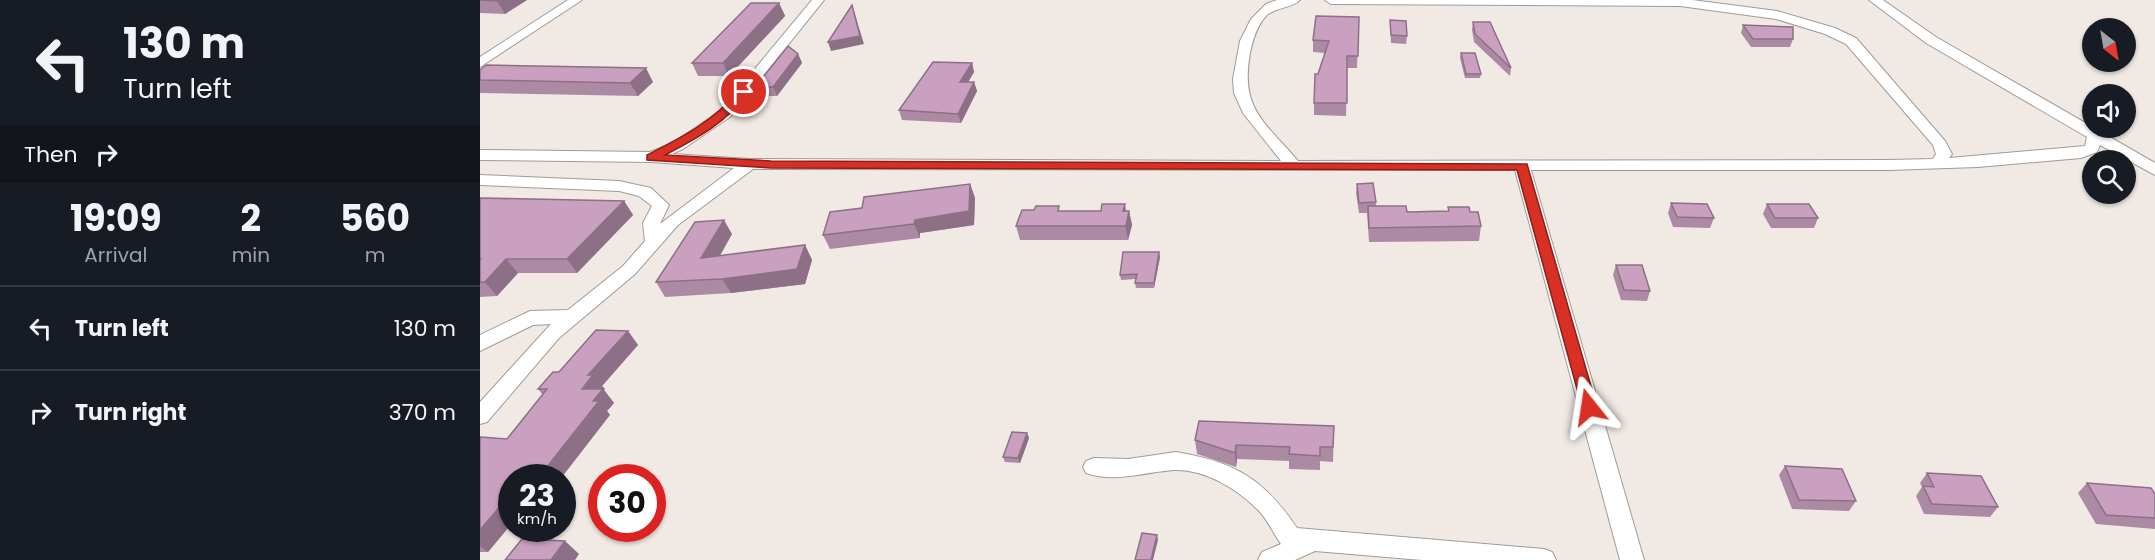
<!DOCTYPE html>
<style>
body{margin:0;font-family:Poppins,sans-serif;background:#242831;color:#f1f3f6;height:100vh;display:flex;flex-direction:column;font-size:22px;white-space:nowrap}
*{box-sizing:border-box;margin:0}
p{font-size:20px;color:#9ea1a6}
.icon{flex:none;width:33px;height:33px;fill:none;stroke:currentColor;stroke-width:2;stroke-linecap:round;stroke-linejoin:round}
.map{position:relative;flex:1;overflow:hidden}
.side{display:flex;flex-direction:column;background:#171b24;width:480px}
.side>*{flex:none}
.hud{background:#171b24;color:#f1f3f6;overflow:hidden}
.needle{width:39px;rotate:149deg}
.tools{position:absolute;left:1602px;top:18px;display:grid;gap:12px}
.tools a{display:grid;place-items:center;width:54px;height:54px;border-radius:50%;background:#171b24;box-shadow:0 2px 4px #0004;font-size:30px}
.speed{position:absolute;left:18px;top:464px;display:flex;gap:12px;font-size:30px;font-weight:700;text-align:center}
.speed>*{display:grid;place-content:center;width:78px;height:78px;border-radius:50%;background:#171b24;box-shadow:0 2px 4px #0004;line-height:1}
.speed small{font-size:15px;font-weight:400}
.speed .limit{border:9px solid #d22;background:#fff;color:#111}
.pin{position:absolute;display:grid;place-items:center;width:51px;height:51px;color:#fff;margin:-26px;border:3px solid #fff;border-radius:50%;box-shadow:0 2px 6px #0007}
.me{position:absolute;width:66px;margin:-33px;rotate:345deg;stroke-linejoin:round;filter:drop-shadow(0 0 4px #0008)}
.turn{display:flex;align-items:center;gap:21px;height:126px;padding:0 24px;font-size:27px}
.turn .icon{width:78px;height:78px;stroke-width:2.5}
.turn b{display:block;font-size:42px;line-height:51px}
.then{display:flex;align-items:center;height:57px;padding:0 24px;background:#0003;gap:12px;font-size:22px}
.eta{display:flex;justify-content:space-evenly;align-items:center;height:102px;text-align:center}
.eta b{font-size:36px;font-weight:700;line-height:42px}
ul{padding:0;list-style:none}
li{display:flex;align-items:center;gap:18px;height:84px;padding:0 24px;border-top:2px solid #363941}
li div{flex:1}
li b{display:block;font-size:22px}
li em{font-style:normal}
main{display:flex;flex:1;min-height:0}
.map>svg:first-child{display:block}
</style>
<main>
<section class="side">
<div class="hud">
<div class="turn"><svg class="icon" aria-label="left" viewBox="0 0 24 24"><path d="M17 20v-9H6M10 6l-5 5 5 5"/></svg><div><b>130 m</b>Turn left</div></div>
<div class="then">Then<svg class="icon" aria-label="right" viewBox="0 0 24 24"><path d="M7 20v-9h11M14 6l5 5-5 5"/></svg></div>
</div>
<div class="eta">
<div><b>19:09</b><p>Arrival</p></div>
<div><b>2</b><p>min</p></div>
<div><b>560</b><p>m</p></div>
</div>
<ul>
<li><svg class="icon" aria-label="left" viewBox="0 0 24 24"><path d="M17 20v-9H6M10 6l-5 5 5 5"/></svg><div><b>Turn left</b></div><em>130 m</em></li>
<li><svg class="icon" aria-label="right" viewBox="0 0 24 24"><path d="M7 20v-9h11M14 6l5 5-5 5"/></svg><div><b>Turn right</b></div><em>370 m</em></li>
</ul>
</section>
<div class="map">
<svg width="1675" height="560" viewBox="0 0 1675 560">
<rect width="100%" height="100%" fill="#f0e9e4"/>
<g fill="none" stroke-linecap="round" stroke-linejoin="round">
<g stroke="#a19b97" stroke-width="2">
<g id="minor">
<path d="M88 0H102L0 67V57Z"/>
<path d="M332 0H344L250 117 203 149 192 154 269 159 801 161 763 113 754 93 753 79 760 41 771 19 786 4 797 0H820C812 8 797 7 787 15 777 25 773 39 770 53 760 109 784 121 818 161L1408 160 1453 159 1456 154 1453 145 1366 44 1345 34 1296 19 1200 6 851 4 845 0H1212L1297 11 1355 28 1376 38 1465 141 1472 154 1469 158 1605 146 1607 137 1446 43 1389 0H1403L1456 37 1675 163V175L1620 145 1617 152 1601 158 1498 167 1408 170H1051L1164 560H1140L1035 170 273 169 198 225 155 274 79 338 7 422 0 424V402L71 324 53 325 0 351V335L50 311 88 310 143 266 165 241 163 223 172 206 159 196 139 191 0 185V175L139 181 171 188 189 205 180 224 254 168 171 162 0 160V150L170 152 193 143 240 111Z"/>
<path d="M696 452C755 462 783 478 817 528L1064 549 1072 552 1076 560H942L835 551 815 560H778L782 552 801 544C794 534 788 521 780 512 759 490 726 469 694 470 665 472 635 483 606 473L603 467 606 461 614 458 648 459Z"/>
</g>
</g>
<use href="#minor" fill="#fff" fill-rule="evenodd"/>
</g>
<g fill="#ad8aa4">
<path d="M0 0H47L25 14 0 13Z"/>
<path d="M299 3 305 16 249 76H218L212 63Z"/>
<path d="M879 17 877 68H867L866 116 834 115V103L838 74 845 53 833 52V40Z"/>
<path d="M910 20 927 36 926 44 911 43Z"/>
<path d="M993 22 1031 68 1030 76 994 42 992 30Z"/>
<path d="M1263 25 1313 39 1310 47H1271L1261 33Z"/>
<path d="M981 53 1001 74 1000 78H985L980 58Z"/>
<path d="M318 54 322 63 297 96H280L275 87Z"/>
<path d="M492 63 494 72 488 82H494L497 91 481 123 422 120 419 110Z"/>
<path d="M0 70 173 82 158 96 0 93Z"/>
<path d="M490 184 495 198 494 225 440 233V238L350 249 343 235 382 208Z"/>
<path d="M877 184 896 202V206L927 212 968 211V207L990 212 1001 226 999 241 889 242 887 213H879L876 193Z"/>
<path d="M0 198 144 201 153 215 97 273H38L17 296 0 297Z"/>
<path d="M1191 203 1234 218 1230 228 1193 227 1188 213Z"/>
<path d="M1287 204 1338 218 1334 228H1291L1283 214Z"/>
<path d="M580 211H649L652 225 648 240H540L536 226Z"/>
<path d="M252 234 240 256 325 245 332 260 325 284 251 293 185 297 176 282Z"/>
<path d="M680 257 674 288H656L655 283 656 279 641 280 640 275Z"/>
<path d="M1136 265 1170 291 1167 301 1141 300 1133 275Z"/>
<path d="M148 331 158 345 122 386 125 389 124 390 134 403 127 411 130 415 32 477V523L8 552H0V437L27 439 63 395 58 389 79 372Z"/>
<path d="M854 426 853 462 840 461V470L809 469V461L757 459 756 467 717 454 715 440Z"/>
<path d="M547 433 549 438 540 463 525 462 523 457Z"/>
<path d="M1305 466 1376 501 1369 511 1312 509 1299 475Z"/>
<path d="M1447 473 1518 507 1510 517 1444 514 1436 496 1442 487 1440 483Z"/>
<path d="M1607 483 1675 494V529L1616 524 1598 493Z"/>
</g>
<g fill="#8d7086">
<path d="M19 0H47L25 14 17 1Z"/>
<path d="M299 3 305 16 249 76 243 63Z"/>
<path d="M372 5 384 44 351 51 348 42Z"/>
<path d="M318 54 322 63 297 96 293 87Z"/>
<path d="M492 63 494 72 483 91 480 82Z"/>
<path d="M166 68 173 82 158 96 150 83Z"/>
<path d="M494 82 497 91 481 123 478 114Z"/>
<path d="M490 184 495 198 494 225 440 233V238L434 224 435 220Z"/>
<path d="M144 201 153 215 97 273 87 259Z"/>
<path d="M645 204 647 218 649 211 652 225 648 240 643 211Z"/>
<path d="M244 220 252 234 230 272 221 258Z"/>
<path d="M325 245 332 260 325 284 251 293 242 279Z"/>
<path d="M679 252 680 257 674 288V283Z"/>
<path d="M26 259 38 273 17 296 5 282Z"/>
<path d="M148 331 158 345 122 386 125 389 124 390 134 403 127 411 130 415 82 477H59L102 389 108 375Z"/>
<path d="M547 433 549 438 540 463 538 458Z"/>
<path d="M756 445 757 459 756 467 755 453Z"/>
<path d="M23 503 32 511V523L8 552 0 546V530Z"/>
<path d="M677 535 678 540 673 560H671Z"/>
<path d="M85 541 99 554 95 560H71Z"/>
</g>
<g fill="#c9a0bf" stroke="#8d7086" stroke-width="1.5">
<path d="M0 0H19L17 1Z"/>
<path d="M271 3H299L243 63H212Z"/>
<path d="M372 5 380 36 348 42Z"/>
<path d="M836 16 879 17 878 56H867V103H834L835 74H838L849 41 833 40Z"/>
<path d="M910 20 926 21 927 36 911 35Z"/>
<path d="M993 22H1010L1031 68 995 34Z"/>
<path d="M1263 25 1313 27V39H1273Z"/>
<path d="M308 46 318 54 293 87H275Z"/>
<path d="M981 53H995L1001 74H986Z"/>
<path d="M453 62 492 63 480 82H494L478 114 419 110Z"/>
<path d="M6 65 166 68 150 83 0 80V70Z"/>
<path d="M893 183 896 202 879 203 877 184Z"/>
<path d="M490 184 489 211 435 220 434 224 343 235 350 212 382 208 384 197Z"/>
<path d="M0 198 144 201 87 259H26L5 282H0V260L1 259H0Z"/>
<path d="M1191 203 1227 204 1234 218 1197 217Z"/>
<path d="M622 204H645L643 211H649L646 226H536L542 210H554L556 206H579L578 211H621Z"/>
<path d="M1287 204H1329L1338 218H1295Z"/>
<path d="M888 206H926L927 212 969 211 968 207H989L990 212H998L1001 226 889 228Z"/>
<path d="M244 220 221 258 325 245 317 269 242 279 176 282 215 222Z"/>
<path d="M643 252H679L674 283H655L657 274 640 275Z"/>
<path d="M1136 265H1162L1170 291 1144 290Z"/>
<path d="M116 330 148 331 108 375H113L102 389H123L113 401H119L59 477H32V503H23L0 530V437L27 439 67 389H58L73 372H79Z"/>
<path d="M719 421 854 426 853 447H840V456L809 454 810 447 756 445 755 453 715 440Z"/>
<path d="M532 432 547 433 538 458 523 457Z"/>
<path d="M1305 466 1362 469 1376 501 1319 500Z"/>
<path d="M1447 473 1501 476 1518 507 1452 504 1443 486 1454 487Z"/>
<path d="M1607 483 1671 488 1675 494V518L1626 515Z"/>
<path d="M662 533 677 535 671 560H655Z"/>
<path d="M42 539 85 541 71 560H25Z"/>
</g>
<path fill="#d93025" stroke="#8d1f18" stroke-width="1.5" d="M260 90 269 92C247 122 218 138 185 155L291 161 1047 164 1117 407 1109 413 1102 407 1037 170 291 168 167 160V155C204 136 232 122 260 90Z"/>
</svg>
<div class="tools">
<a><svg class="needle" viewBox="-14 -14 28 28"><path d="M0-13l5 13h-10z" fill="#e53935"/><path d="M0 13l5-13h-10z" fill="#9ea1a6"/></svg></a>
<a><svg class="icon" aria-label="sound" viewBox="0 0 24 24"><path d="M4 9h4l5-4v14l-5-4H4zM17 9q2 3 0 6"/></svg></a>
<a><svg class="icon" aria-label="search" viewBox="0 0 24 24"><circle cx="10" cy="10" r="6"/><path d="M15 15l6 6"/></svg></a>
</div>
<div class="speed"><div>23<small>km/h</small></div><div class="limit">30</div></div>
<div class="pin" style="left:264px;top:92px;background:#d93025"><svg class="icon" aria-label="arrive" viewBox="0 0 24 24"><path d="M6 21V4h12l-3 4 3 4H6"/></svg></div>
<svg class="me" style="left:1109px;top:407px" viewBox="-20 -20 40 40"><path d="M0-17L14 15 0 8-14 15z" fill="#d93025" stroke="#fff" stroke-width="4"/></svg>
</div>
</main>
